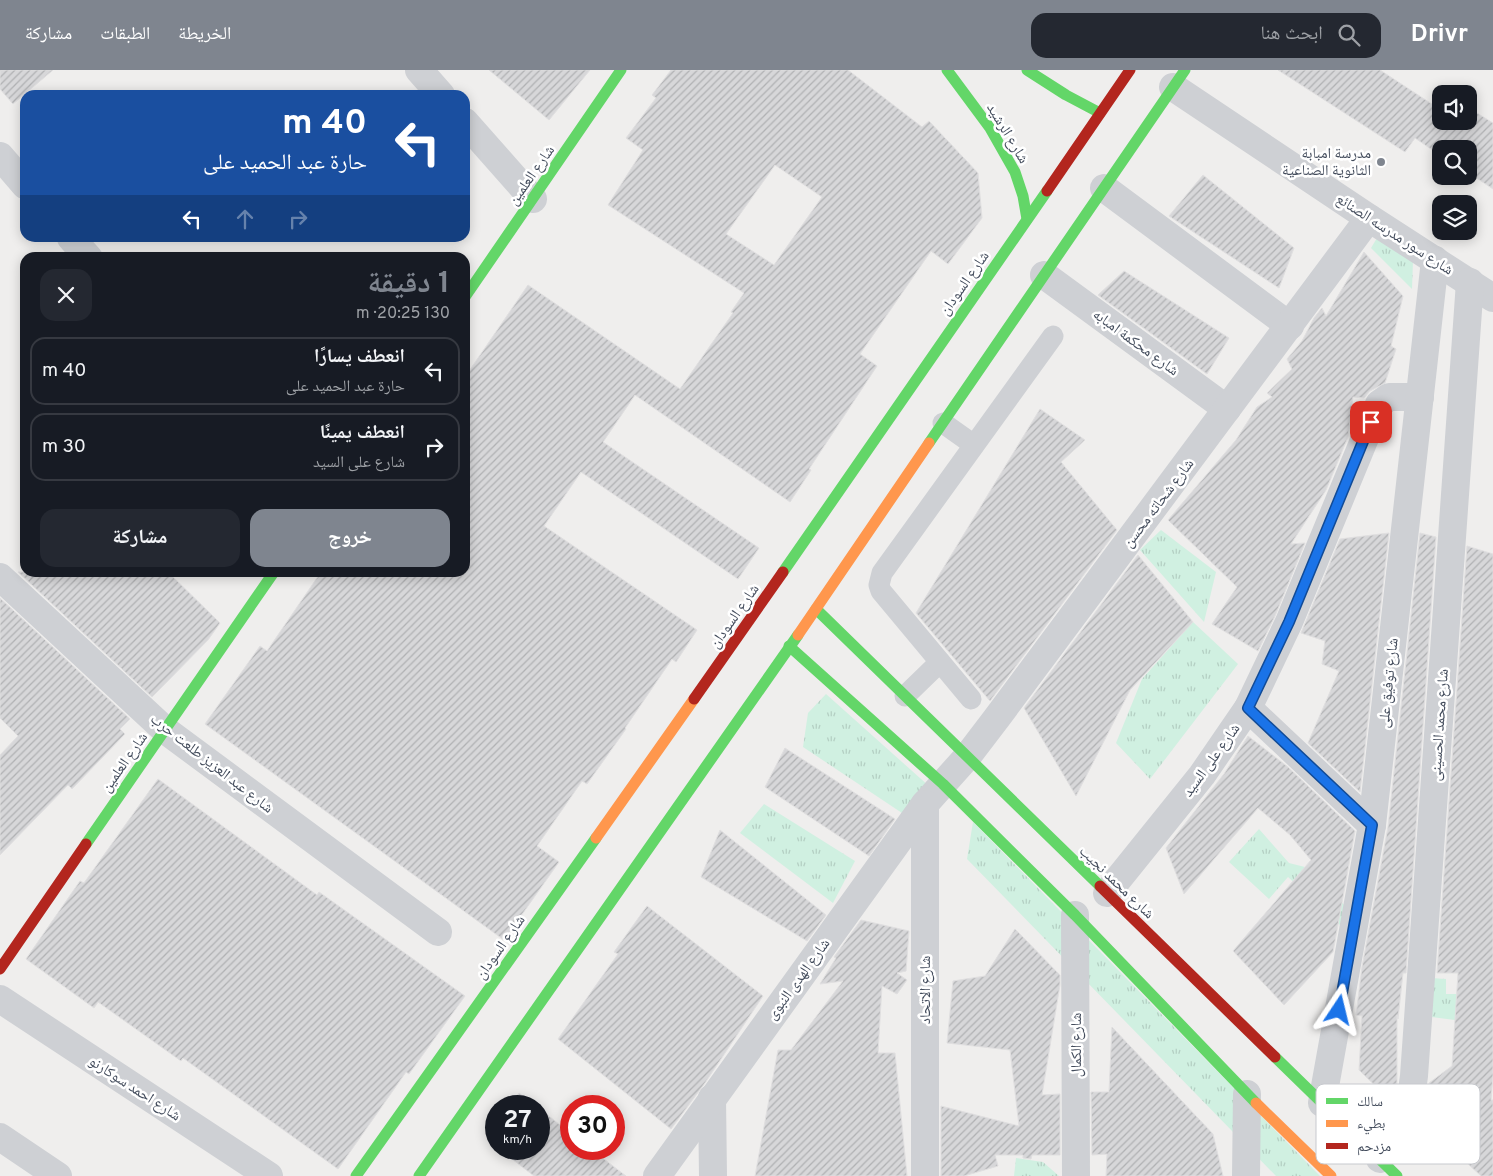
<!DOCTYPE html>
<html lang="ar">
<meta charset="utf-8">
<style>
body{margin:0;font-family:Overpass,"Noto Naskh Arabic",sans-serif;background:#242831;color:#f1f3f6;direction:rtl;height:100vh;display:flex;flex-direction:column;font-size:19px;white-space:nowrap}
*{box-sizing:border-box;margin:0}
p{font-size:16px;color:#9ea1a6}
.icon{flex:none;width:28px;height:28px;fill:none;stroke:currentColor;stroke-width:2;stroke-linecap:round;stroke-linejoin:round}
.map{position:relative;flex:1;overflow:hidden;direction:ltr}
.side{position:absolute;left:20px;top:182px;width:450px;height:325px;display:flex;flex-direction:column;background:#171b24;border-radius:15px;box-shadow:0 2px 12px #0003;direction:rtl}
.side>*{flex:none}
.hud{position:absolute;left:20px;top:20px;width:450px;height:152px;border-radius:15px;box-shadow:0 2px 12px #0003;direction:rtl;background:#1a4fa0;color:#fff;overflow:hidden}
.controls{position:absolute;left:1432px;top:15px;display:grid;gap:10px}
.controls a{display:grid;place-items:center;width:45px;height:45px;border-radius:10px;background:#171b24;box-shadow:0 2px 12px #0003;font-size:25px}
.speed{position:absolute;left:485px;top:1025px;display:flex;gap:10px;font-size:25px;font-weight:700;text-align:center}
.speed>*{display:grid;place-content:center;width:65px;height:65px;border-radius:50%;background:#171b24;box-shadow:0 2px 12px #0003;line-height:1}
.speed small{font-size:12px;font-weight:400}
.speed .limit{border:8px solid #d22;background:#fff;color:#111}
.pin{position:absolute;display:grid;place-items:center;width:42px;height:42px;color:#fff;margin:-21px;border-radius:10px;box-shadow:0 2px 8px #0006}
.me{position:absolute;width:55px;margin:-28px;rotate:10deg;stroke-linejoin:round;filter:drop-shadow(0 0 4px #0008)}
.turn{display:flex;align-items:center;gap:18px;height:105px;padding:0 20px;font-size:22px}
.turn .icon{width:65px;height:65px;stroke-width:2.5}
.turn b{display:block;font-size:35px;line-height:42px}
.lanes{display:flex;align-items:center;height:48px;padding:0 20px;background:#0003;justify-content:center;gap:25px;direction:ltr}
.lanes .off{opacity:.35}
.round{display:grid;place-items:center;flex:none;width:52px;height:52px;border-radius:15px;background:#242831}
.head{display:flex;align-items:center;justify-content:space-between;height:85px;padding:0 20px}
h1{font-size:30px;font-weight:700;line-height:38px;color:#7f858f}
.cta{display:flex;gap:10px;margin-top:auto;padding:10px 20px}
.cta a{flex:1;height:58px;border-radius:15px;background:#7f858f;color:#fff;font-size:20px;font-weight:700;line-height:58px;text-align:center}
.cta a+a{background:#242831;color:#f1f3f6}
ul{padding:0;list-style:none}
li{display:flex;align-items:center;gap:15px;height:68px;margin:0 10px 8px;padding:0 10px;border:2px solid #363941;border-radius:15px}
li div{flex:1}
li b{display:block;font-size:19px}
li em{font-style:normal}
header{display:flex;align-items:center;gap:30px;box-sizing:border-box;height:70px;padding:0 25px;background:#7f858f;color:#fff}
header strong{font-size:24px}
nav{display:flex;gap:28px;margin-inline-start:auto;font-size:18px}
.search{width:350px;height:45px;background:#242831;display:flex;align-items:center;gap:12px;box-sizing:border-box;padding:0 18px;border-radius:15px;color:#9ea1a6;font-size:19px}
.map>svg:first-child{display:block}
</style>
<header>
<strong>Drivr</strong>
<div class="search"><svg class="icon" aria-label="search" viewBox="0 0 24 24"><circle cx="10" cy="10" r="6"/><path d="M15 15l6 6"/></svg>ابحث هنا</div>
<nav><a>الخريطة</a><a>الطبقات</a><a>مشاركة</a></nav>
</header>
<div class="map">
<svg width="1493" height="1106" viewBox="0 0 1493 1106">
<defs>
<pattern id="grass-tufts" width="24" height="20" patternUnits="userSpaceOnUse" patternTransform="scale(1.25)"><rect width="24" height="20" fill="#d0f0e1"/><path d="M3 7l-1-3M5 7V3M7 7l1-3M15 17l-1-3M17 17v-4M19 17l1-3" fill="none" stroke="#b4cfc3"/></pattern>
<pattern id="building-hatch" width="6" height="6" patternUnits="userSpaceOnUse" patternTransform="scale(1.25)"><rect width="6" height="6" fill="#d7d7d9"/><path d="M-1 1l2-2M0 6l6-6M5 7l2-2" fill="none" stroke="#b0b1b3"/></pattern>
</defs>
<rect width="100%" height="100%" fill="#efeeed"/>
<g fill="url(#grass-tufts)">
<path d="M1380 163 1413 191 1412 219 1371 178Z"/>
<path d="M1161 460 1216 502 1204 552 1140 480Z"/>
<path d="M1193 552 1238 594 1150 709 1116 673 1142 609Z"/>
<path d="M826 624 930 717 905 745 803 677 808 643Z"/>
<path d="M764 734 855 791 833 833 740 763Z"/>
<path d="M973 752 1320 1106H1276L967 789Z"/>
<path d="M1259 759 1289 793 1309 798 1349 840 1341 856 1288 807 1269 829 1229 792Z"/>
<path d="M1431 908 1446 909V924H1471L1470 952 1424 946Z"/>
<path d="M1016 1088 1043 1092 1059 1106H1014Z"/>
</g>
<g fill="url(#building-hatch)" stroke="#e0dfe0" fill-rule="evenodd">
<path d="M0 0H53L13 34 0 19Z"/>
<path d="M489 0H590L549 50Z"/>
<path d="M671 0H848L922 57 929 51 978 103 982 148 948 194 931 181 860 284 877 296 809 399 811 400 790 432 635 325 618 350 603 372 759 478 738 509 581 402 544 456 697 560 676 592 672 589 625 658 626 659 587 714 582 711 537 776 559 792 504 870 205 654 260 576 267 581 321 502H465V307L528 215 680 319 733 243 731 242 744 223 608 135 643 80 626 68 656 28 652 25ZM775 95 822 127 774 195 726 164Z"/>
<path d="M1278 0H1380L1441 40V51H1469V38L1493 53V119L1469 103V79H1441V86L1415 68 1405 82Z"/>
<path d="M1203 105 1294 178 1279 218 1169 146Z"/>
<path d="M1364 182 1403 226 1391 276 1396 279 1385 313 1370 321 1364 328 1353 327 1348 367 1326 420 1291 474 1305 473 1275 546 1258 581 1212 554 1237 517 1168 450 1236 370 1257 337 1272 327 1267 323 1292 299 1287 289 1302 271 1314 248 1322 238 1326 246Z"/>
<path d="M1124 201 1229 268 1207 304 1098 225Z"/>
<path d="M1040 339 1085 370 1061 392 1117 460 990 631 916 543Z"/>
<path d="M1389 463 1360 722 1308 673 1339 601 1322 594 1325 571 1301 563 1340 469Z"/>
<path d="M1420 463 1436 467 1406 903H1403L1398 949 1397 945V1017L1393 1033 1359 1000 1362 946 1356 945 1362 897 1388 757Z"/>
<path d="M1467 476 1493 484V1006L1491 1030H1493V1106H1481L1467 1093 1429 1013 1452 996 1458 903H1437Z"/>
<path d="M1138 485 1193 552 1130 620 1076 726 1024 638Z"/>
<path d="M18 502H168L220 553 208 570 152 627Z"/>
<path d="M0 528 130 649 120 659 125 664 72 719 68 715 0 785V685L18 666 0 648Z"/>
<path d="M1248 666 1288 697 1355 761 1333 882 1284 935 1233 881 1311 790 1290 765 1258 738 1184 824 1166 778 1224 704Z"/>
<path d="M785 678 895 749 869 786 765 717Z"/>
<path d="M158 709 317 825 319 822 465 926 409 1004 406 1002 338 1099 183 988 181 991 98 932 94 938 26 889 80 811 84 813Z"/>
<path d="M720 760 826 845 807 871 701 807Z"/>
<path d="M647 836 763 926 705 1013 671 1059 558 969 618 884 614 882Z"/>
<path d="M861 850 909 861 906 901 897 903 907 910 897 924 882 916 878 983H895L907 1106H755L778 980H791L843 911 820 914 836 888 834 887Z"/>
<path d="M1015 859 1060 905V915L1042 1025 1060 1024V1085H1032L1031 1089 1023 1088V1085H995L998 1096 964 1106H941V1036L1019 1056 1010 980 947 973 953 911 985 906Z"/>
<path d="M1112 957 1213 1064 1223 1106H1106L1107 1084 1092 1085 1091 1022H1109Z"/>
<path d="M519 1023 536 1036H510Z"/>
<path d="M539 1038 571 1064V1079H591L626 1106H534L499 1079H539Z"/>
<path d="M496 1056V1076L487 1069Z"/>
</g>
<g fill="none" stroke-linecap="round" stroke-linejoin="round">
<g stroke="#ced0d4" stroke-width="21">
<path d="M943 353 974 375"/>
<path d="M905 626 940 592"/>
<path d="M971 629 881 521 879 515 882 503 1053 266"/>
</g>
<g stroke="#ced0d4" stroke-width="28">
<path d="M419 0 441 25"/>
<path d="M1173 17 1369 148 1493 228"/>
<path d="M465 52 533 129"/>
<path d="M0 86 25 115"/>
<path d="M1104 118 1290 256"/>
<path d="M71 168 89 188"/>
<path d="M1044 205 1227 339"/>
<path d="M0 507 165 660 438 862"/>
<path d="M1248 638 1372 755"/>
<path d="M1107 823 1202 705 1248 638 1289 552 1379 334 1389 327H1420"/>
<path d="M1075 845 1076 1106"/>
<path d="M0 929 269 1106"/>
<path d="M712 1028 713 1106"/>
<path d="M1322 1033 1372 755 1435 190"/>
<path d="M0 1067 58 1106"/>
<path d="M1380 1089C1402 1062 1410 1041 1414 1006L1470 212"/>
<path d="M657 1106 925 734 967 687 996 649 1369 148"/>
<path d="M925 1106V734"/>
<path d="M1246 1106 1247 1024"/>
</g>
<g stroke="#63d668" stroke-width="11">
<path d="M947 0 990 58 1015 102 1023 126 1027 149"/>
<path d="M1027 0 1066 25 1100 43"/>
<path d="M465 227 621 0"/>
<path d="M929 373 1185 0"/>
<path d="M783 502 1047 121"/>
<path d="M816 539 1100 816"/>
<path d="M789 576 943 714 1075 845 1256 1033"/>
<path d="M86 774 274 502"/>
<path d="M1275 987 1397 1106"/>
<path d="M356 1106 596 768"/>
<path d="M419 1106 798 565"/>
</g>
<g stroke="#ff974d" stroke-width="11">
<path d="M798 565 929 373"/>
<path d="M596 768 694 629"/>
<path d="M1256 1033 1331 1106"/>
</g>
<g stroke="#b3261e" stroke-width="11">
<path d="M1047 121 1130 0"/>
<path d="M694 629 783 502"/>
<path d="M1100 816 1275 987"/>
<path d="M0 899 86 774"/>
</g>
</g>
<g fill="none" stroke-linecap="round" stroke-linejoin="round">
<g stroke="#114b97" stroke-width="12">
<path id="route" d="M1339 940 1372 755 1248 638 1289 552 1371 352"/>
</g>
<use href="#route" stroke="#1a73e8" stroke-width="9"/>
</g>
<circle fill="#7f858f" stroke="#fff" stroke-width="2" cx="1381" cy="92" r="5"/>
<g text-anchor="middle" stroke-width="5" stroke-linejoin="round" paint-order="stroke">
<g font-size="15" fill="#434c5c" stroke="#fff">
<text transform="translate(1008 63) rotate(59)" y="5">شارع الرشيد</text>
<text transform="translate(531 105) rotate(-55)" y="5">شارع العلمين</text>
<text transform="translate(1395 164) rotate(33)" y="5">شارع سور مدرسه الصنائع</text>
<text transform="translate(964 213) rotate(-55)" y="5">شارع السودان</text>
<text transform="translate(1136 272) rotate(36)" y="5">شارع محكمة امبابه</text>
<text transform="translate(1158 433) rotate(-53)" y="5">شارع شحاته محسن</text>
<text transform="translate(734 546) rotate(-55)" y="5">شارع السودان</text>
<text transform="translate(1388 613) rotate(-84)" y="5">شارع توفيق على</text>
<text transform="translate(1439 655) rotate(-86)" y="5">شارع محمد الحسينى</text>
<text transform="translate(1211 690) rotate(-54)" y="5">شارع على السيد</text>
<text transform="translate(124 692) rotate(-55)" y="5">شارع العلمين</text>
<text transform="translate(212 693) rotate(38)" y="5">شارع عبد العزيز طلعت حرب</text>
<text transform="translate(1117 812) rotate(44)" y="5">شارع محمد نجيب</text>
<text transform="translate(500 877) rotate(-55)" y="5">شارع السودان</text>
<text transform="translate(798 909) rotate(-54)" y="5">شارع الهدى النبوى</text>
<text transform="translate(925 920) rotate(-90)" y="5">شارع الاتحاد</text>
<text transform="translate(1076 975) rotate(-90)" y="5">شارع الكمال</text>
<text transform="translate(135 1018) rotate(33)" y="5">شارع احمد سوكارنو</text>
</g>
<g font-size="15" fill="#434c5c" stroke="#fff" text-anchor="end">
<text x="1371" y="88">مدرسة امبابة<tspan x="1371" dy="17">الثانوية الصناعية</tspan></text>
</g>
</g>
<rect x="1316" y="1014" width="164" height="80" rx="8" fill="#fff" stroke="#c7c9ce" stroke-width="1"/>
<rect x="1326" y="1028" width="22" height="6" fill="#63d668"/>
<rect x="1326" y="1050" width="22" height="7" fill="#ff974d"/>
<rect x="1326" y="1073" width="22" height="6" fill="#b3261e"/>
<g font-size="14" fill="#434c5c">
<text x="1357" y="1036">سالك</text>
<text x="1357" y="1058">بطيء</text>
<text x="1357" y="1081">مزدحم</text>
</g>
</svg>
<div class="controls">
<a><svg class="icon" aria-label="sound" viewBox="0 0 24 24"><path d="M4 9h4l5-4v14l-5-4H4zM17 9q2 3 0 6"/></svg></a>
<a><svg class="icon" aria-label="search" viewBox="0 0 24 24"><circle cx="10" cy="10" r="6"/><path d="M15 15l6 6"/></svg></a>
<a><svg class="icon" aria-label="layers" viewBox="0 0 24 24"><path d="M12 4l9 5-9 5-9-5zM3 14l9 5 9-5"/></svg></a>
</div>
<div class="speed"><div>27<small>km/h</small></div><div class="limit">30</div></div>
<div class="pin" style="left:1371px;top:352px;background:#d93025"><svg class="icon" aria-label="arrive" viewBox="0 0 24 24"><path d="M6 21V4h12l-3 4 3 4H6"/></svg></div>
<svg class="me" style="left:1339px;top:940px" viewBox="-20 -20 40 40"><path d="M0-17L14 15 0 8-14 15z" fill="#1a73e8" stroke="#fff" stroke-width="4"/></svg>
<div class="hud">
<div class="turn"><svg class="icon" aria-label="left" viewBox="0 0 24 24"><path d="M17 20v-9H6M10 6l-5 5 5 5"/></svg><div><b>40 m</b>حارة عبد الحميد على</div></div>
<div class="lanes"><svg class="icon" aria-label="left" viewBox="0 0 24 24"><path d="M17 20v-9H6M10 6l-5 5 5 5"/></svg><svg class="icon off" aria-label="ahead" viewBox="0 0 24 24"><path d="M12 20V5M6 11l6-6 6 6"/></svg><svg class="icon off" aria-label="right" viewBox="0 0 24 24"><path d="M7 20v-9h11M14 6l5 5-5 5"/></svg></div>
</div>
<section class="side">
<div class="head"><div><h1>1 دقيقة</h1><p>130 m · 20:25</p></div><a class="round"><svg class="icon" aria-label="close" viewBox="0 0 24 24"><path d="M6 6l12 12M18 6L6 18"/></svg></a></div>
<ul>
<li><svg class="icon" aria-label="left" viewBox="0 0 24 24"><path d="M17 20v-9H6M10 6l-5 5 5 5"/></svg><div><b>انعطف يسارًا</b><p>حارة عبد الحميد على</p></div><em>40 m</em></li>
<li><svg class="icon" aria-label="right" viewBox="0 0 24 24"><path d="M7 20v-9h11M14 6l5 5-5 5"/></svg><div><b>انعطف يمينًا</b><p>شارع على السيد</p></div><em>30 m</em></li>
</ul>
<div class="cta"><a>خروج</a><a>مشاركة</a></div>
</section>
</div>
